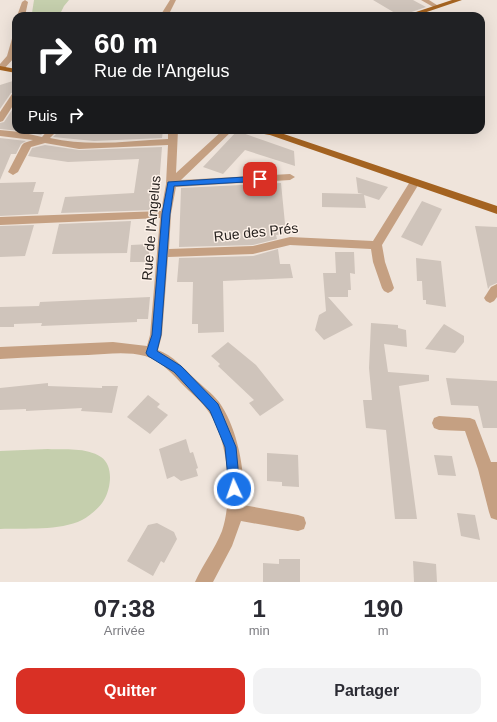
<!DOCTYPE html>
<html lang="fr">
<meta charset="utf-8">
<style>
body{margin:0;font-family:Helvetica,sans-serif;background:#f2f2f3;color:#2b2b33;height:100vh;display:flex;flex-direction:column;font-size:15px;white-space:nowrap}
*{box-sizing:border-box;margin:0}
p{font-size:13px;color:#7c7c81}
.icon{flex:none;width:22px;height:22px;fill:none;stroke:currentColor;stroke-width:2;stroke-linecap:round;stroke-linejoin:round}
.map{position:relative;height:582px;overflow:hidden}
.details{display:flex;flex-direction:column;background:#fff;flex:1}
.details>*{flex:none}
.banner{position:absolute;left:12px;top:12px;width:473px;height:122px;border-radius:12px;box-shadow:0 4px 16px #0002;background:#202124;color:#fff;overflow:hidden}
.pin{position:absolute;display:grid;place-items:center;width:34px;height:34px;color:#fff;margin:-17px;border-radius:8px;box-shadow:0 2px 6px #0006}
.me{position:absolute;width:44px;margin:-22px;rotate:357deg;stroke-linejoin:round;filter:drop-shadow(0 0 3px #0008)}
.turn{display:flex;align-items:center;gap:14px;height:84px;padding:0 16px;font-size:18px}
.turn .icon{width:52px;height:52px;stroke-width:2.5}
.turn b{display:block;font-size:28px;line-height:34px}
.then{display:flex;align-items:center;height:38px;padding:0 16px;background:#0003;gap:8px;font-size:15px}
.eta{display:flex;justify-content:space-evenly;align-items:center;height:68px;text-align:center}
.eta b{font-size:24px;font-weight:800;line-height:28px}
.cta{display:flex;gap:8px;margin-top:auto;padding:8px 16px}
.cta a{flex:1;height:46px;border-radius:12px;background:#d93025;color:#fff;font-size:16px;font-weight:800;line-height:46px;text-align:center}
.cta a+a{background:#f2f2f3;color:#2b2b33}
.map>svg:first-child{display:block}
</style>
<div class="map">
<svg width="497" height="582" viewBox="0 0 497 582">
<rect width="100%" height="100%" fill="#efe4db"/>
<g fill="#c5cfad">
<path d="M0 0H69L64 6 61 12 32 13 34 0Z"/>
<path d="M48 449C65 450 86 447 101 457 114 466 111 488 104 500 100 507 90 516 82 520 60 531 24 528 0 529V451Z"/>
</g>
<g fill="#cfc4bb">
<path d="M373 0H413L426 7 400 16Z"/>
<path d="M16 80V92L11 93 0 109V85Z"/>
<path d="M16 104V130H46L41 135 20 131 0 129V123L4 122Z"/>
<path d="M60 130H163L162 138 94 141 53 137Z"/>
<path d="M237 131 294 151 295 166 245 150 223 174 203 167Z"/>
<path d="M0 138 26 141 21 144 16 154H11L0 180Z"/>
<path d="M45 145 79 150 162 147 157 210 61 213 65 197 134 193 139 159 68 162 28 156 32 148Z"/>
<path d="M356 177 388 187 379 200 364 195 366 208 322 207V193L363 194 358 193Z"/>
<path d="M36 182 33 192H44L38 214 0 216V183Z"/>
<path d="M281 183 286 234 276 235 277 239 253 245 179 247 181 188Z"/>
<path d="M422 201 442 209 422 246 401 237Z"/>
<path d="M131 221 127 253 52 254 59 224Z"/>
<path d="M34 225 25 256 0 257V226Z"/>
<path d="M475 226 497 227V283L490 286 488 289Z"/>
<path d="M150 244 148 262H130L131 245Z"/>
<path d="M278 249 280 264H290L293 278 223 281 224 332 198 333V324H192L193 282H177L179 258 253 256Z"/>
<path d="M335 252H354L355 274 350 273 351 290H348V297H328L353 325 324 340 315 330 319 315 326 311 323 273H336Z"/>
<path d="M416 258 441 261 446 307 426 304V300H423L422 281H417Z"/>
<path d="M150 297 148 319H137V322L41 326 42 323 14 324V327H0V307L39 306 40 302Z"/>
<path d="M371 323 398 325V328L406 330 407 347 384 344 388 372 429 375V381L399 386 417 519H395L386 430 366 428 363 400H372L369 368Z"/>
<path d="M444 324 464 336V342L455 353 425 349Z"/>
<path d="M228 342 256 365 284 400 260 416 249 403 254 400 218 366 220 364 211 356Z"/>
<path d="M446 378 497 381V428H483L478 406 451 405Z"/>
<path d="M48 383V386L102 388V386H118L112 413 81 411 82 408 26 411V409L0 410V388Z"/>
<path d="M148 395 160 404 157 407 168 415 150 434 127 417Z"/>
<path d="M186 439 190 453 193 452 198 468 196 469 198 476 181 481 174 476 167 479 159 449Z"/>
<path d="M267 453 298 455 299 487 282 486V482L267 481Z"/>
<path d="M434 455 452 456 456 476 438 475Z"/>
<path d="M457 513 475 515 480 540 461 536Z"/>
<path d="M157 523 174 532 177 539 164 563 161 561 153 576 127 561 148 525Z"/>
<path d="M279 559H300V582H263V563L279 564Z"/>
<path d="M413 561 436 564 437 582H414Z"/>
</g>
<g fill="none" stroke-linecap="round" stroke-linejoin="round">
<g fill="#c5a082" fill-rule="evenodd">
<path d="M25 0 28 2 25 16H17L22 2Z"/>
<path d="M170 0H176L168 16H160Z"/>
<path d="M421 0H429L440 7 435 8Z"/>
<path d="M37 12 39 13 41 16H33L35 13Z"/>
<path d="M13 35H16L15 57 3 70H0V64L7 56Z"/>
<path d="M12 94H16V101L3 121 0 122V112Z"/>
<path d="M0 130 20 132 42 137 48 130H58L50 138C89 147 129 141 168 139V130H178L176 173 223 130H233L181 180 290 174 295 177 290 180 176 187 171 214 169 249 253 246 290 237 373 241 411 180H419L420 182 382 245 385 262 394 288 392 291 388 293 384 291 382 288 373 262 371 249 290 245 253 254 168 257 162 335 158 350C173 356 183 367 194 378 202 386 212 393 219 402 238 429 246 473 243 505L298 515 304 517 306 523 304 529 298 531 241 521 232 546 213 582H195C203 564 215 549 222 531 233 498 229 439 208 411 202 402 193 395 185 387 173 375 162 361 145 356 127 351 106 354 88 355 58 356 29 357 0 359V347L113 342 147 346 150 335 160 218 0 225V217L161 211 166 184 168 145 79 149 45 143 31 147 18 172 13 175 8 172 22 145 24 143 33 140 0 136Z"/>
<path d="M497 284V297L494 301 490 303 486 301 484 298 491 287Z"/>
<path d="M439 416 470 418 475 420 491 462H497V520L491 518 489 512 478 469 465 431 439 430 434 428 432 423 434 418Z"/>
</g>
<g fill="#a46321" fill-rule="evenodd">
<path d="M452 0H462L415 16H404Z"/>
<path d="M0 66 16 69V73L0 70Z"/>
<path d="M250 130 275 131 497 206V214L270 135 252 132Z"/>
</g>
</g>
<path fill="#1a73e8" stroke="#114b97" d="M260 176 263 177V181L174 186 170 214 161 335 157 351 181 366 218 404 236 447 240 489 239 493 234 495 230 493 229 489 225 447 210 411 174 372 148 356 146 353 152 335 162 214 168 182Z"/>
<g text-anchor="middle" stroke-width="3" stroke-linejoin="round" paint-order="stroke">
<g font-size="14" fill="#282320" stroke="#fdf1e8">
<text transform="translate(151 228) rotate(-85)" y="5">Rue de l'Angelus</text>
<text transform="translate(256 232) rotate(-6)" y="5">Rue des Prés</text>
</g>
</g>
</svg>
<div class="pin" style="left:260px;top:179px;background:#d93025"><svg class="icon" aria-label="arrive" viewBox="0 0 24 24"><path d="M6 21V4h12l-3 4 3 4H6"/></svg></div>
<svg class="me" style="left:234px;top:489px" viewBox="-20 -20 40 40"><circle r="17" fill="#1a73e8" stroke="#fff" stroke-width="3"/><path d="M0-11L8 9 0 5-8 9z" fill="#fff"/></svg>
<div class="banner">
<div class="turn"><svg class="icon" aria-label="right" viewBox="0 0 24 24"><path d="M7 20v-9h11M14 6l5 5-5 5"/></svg><div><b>60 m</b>Rue de l'Angelus</div></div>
<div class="then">Puis<svg class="icon" aria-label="right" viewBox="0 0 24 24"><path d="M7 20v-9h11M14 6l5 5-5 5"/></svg></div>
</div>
</div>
<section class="details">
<div class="eta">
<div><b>07:38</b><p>Arrivée</p></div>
<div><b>1</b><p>min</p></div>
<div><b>190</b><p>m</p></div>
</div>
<div class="cta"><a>Quitter</a><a>Partager</a></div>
</section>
